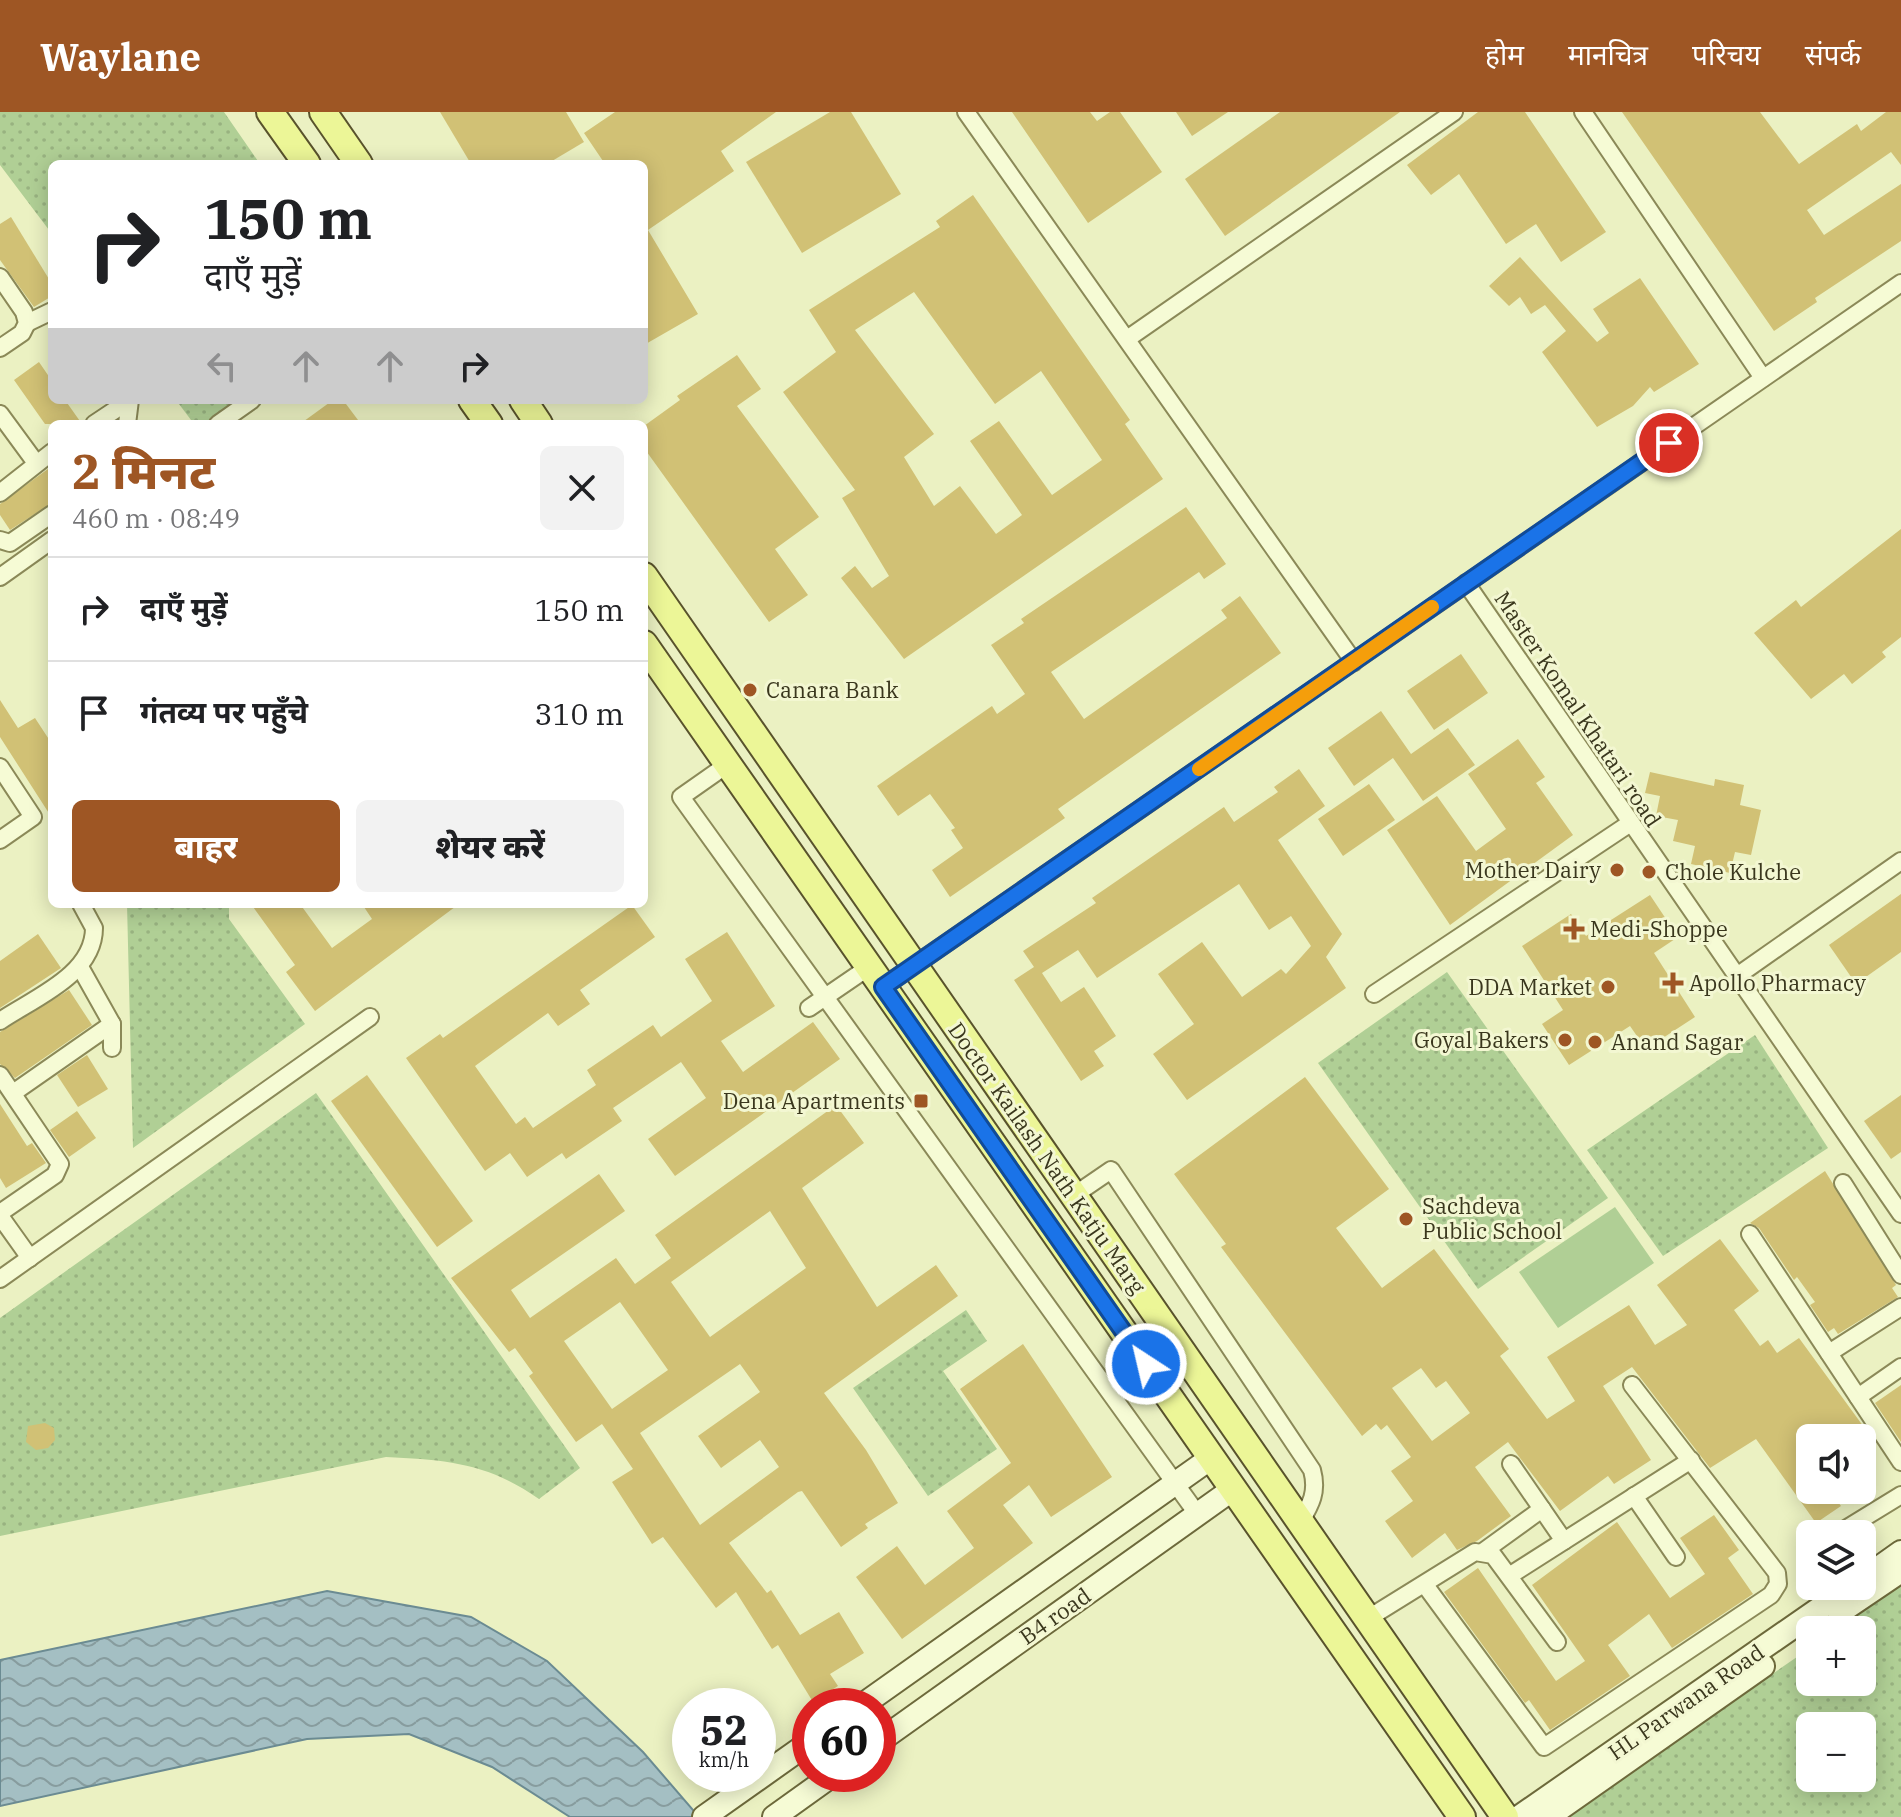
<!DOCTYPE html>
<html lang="hi">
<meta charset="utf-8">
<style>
body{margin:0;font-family:"IBM Plex Serif","Noto Sans Devanagari",serif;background:#f2f2f2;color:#202124;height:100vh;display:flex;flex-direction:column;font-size:30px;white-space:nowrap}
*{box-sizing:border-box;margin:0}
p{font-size:26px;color:#757577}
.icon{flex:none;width:44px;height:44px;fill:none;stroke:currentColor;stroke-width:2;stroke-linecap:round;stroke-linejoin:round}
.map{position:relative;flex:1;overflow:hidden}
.panel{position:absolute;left:48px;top:308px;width:600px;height:488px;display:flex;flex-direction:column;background:#fff;border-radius:12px;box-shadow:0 4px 20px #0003}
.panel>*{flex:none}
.top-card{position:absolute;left:48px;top:48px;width:600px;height:244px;border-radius:12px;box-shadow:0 4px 20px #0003;background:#fff;color:#202124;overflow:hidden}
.controls{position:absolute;left:1796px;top:1312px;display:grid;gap:16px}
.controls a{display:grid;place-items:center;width:80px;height:80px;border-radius:12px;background:#fff;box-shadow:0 4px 20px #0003;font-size:40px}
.speed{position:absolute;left:672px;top:1576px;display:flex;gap:16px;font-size:40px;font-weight:700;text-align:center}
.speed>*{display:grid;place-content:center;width:104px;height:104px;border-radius:50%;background:#fff;box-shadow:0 4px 20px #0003;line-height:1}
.speed small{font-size:20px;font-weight:400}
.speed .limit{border:12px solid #d22;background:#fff;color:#111}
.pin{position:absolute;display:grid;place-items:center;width:68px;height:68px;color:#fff;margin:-34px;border:4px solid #fff;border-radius:50%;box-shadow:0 2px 8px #0007}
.me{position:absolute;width:88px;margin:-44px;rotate:325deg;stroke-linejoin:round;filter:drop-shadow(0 0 6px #0008)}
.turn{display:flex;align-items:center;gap:28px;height:168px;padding:0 24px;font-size:36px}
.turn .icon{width:104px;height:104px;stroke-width:2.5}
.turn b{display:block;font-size:56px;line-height:68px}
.lanes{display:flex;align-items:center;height:76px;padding:0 24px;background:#0003;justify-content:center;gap:40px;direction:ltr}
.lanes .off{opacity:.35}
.round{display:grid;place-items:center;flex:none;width:84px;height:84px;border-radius:12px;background:#f2f2f2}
.summary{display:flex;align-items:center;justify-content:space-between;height:136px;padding:0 24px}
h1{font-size:48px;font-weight:800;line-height:60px;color:#9e5624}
.button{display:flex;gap:16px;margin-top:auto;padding:16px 24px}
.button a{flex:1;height:92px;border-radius:12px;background:#9e5624;color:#fff;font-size:32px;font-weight:800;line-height:92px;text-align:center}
.button a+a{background:#f2f2f2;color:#202124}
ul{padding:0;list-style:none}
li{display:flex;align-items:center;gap:24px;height:104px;padding:0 24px;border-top:2px solid #e0e0e0}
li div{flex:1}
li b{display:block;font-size:30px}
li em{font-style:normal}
header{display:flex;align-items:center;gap:48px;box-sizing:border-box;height:112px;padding:0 40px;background:#9e5624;color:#fff}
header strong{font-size:38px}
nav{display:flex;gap:44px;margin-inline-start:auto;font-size:28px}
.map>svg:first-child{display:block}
</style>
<header>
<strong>Waylane</strong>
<nav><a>होम</a><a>मानचित्र</a><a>परिचय</a><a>संपर्क</a></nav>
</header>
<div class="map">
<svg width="1901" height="1705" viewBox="0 0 1901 1705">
<defs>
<pattern id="park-dots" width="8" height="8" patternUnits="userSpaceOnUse" patternTransform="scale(2)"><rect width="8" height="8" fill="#b0cf95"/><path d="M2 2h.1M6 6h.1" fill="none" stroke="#98b280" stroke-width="1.8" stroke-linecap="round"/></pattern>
<pattern id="water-waves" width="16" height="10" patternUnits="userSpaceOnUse" patternTransform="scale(2)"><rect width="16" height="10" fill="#a4bfc3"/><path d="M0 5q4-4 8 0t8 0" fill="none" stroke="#879c9e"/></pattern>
</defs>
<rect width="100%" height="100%" fill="#ebf1c2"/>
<g fill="url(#park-dots)" fill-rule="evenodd">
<path d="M0 0H224L260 52H52V122L0 53Z"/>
<path d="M176 288H240L205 312H194Z"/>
<path d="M127 792H229V807L305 912 133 1036Z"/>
<path d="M1447 860 1608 1086 1478 1177 1318 951Z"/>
<path d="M1755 923 1828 1036 1663 1144 1587 1038Z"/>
<path d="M316 981 580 1356 539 1387C488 1351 447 1348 386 1345L0 1424V1206Z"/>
<path d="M966 1198 987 1229 943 1259 997 1337 928 1384 853 1276Z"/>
<path d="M1901 1473V1705H1565L1810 1536V1570H1862V1518H1836ZM1810 1614H1862V1666H1810Z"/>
</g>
<path fill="#b0cf95" d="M1615 1095 1654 1151 1558 1216 1519 1160Z"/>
<path fill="url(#water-waves)" stroke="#6b8b92" stroke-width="2" d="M327 1479 471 1505 547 1549 643 1640 699 1705H570L492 1655 409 1622 307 1627 0 1694V1548Z"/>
<g fill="#d1c175" fill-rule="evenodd">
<path d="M440 0H566L584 30 547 52H471Z"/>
<path d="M615 0H776L721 39 734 59 648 118 698 202 644 233V52H605L584 21Z"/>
<path d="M830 0H851L901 82 802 141 746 50Z"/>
<path d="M1012 0H1090L1097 9 1110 0H1120L1162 60 1088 111Z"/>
<path d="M1176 0H1228L1192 24Z"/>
<path d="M1280 0H1400L1225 124 1185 67Z"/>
<path d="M1478 0H1525L1606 120 1561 150 1536 112 1506 132 1459 62 1431 83 1407 53Z"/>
<path d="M1622 0H1760L1799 52 1857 12 1861 19 1886 0H1901V53L1891 40 1807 98 1824 123 1901 72V129L1815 186 1817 190 1774 219Z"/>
<path d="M973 83 1130 308 1125 312 1163 367 904 547 841 466 855 454 872 476 889 464 842 386 855 378 783 280 836 240 809 198 940 115 936 109ZM914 180 995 292 1041 259 1102 348 1052 383 999 309 970 329 1022 403 996 422 960 374 934 394 904 345 934 322 855 218Z"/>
<path d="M11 105 52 172V184L34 195 0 148V112Z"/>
<path d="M1520 145 1597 230 1609 221 1593 197 1640 166 1699 252 1654 280 1650 275 1633 294 1597 315 1542 240 1566 219 1545 193 1531 202 1520 185 1509 194 1489 174Z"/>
<path d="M737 243 761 277 737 294 819 405 775 437 808 483 769 510 644 336V314L680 288 677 284Z"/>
<path d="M39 250 52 269V288H65L82 312H45L14 268Z"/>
<path d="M333 288H343L361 312H300Z"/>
<path d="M52 354V391L10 418 0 403V392Z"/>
<path d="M1186 395 1226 452 1204 467 1199 460 1051 560 1084 607 1227 506 1221 498 1240 484 1281 541 1058 697 1065 706 950 785 932 758 963 736 951 718 955 716 930 682 898 704 877 674 992 594 997 602 1025 582 991 533 1024 511 1021 507Z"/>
<path d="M1901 417V525L1882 540 1886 545 1852 572 1844 562 1811 587 1754 521 1796 488 1801 495Z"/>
<path d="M1461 542 1488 581 1434 618 1407 579Z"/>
<path d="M0 588 18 616 35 606 52 632V706L0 625Z"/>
<path d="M1381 599 1411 642 1448 616 1475 653 1423 689 1393 646 1354 674 1328 636Z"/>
<path d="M1518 627 1545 665 1536 671 1573 723 1450 813 1387 718 1437 684 1476 739 1506 717 1468 662Z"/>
<path d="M1299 657 1325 694 1278 728 1342 822 1326 845 1346 876 1187 988 1153 942 1194 912 1158 862 1202 830 1242 885 1281 857 1286 862 1311 834 1291 804 1269 818 1239 772 1097 866 1078 838 1042 861 1061 890 1084 875 1116 924 1094 939 1104 954 1081 969 1014 868 1034 855 1023 839 1096 791 1092 786 1224 695 1234 710 1278 680 1274 675Z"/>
<path d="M1650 660 1714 674 1715 667 1744 673 1740 693 1761 698 1751 743 1735 740 1730 761 1691 752 1695 734 1673 729 1678 708 1656 704 1660 684 1645 681Z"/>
<path d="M1369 672 1395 708 1343 744 1318 707Z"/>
<path d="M1901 782V840L1856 872 1829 833Z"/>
<path d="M1650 783 1678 825 1654 841 1695 905 1646 937 1630 914 1569 953 1542 912 1563 898 1522 834 1571 802 1586 824Z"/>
<path d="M251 792H300L332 836 372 807 362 792H459L315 899 286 860 295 853Z"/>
<path d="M632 793 655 825 580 878 590 892 558 914 548 901 475 954 516 1012 525 1005 533 1016 596 973 587 958 653 913 661 925 712 889 685 847 727 820 775 894 721 929 743 960 813 910 840 947 675 1064 648 1027 706 986 681 950 613 996 622 1009 566 1047 562 1041 527 1065 510 1041 485 1059 406 946 440 922 443 926Z"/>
<path d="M38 822 61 856 0 896V849Z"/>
<path d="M69 878 92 913 15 966 0 952V920Z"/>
<path d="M87 943 108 977 78 995 57 963Z"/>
<path d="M367 963 473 1109 437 1135 331 989Z"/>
<path d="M1305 965 1389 1077 1336 1116 1382 1176 1434 1137 1509 1237 1500 1244 1547 1307 1575 1289 1547 1245 1629 1193 1655 1233 1687 1213 1657 1173 1720 1127 1759 1179 1734 1198 1760 1234 1768 1228 1777 1241 1799 1226 1874 1329 1862 1337V1326H1810V1374L1804 1378H1829L1841 1394 1816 1411 1756 1327 1710 1356 1632 1255 1603 1274 1651 1348 1614 1372 1608 1364 1560 1399 1508 1330 1475 1355 1511 1404 1477 1429 1457 1438 1445 1421 1412 1446 1385 1409 1413 1389 1391 1359 1411 1345 1387 1313 1381 1318 1376 1312 1362 1324 1221 1135 1226 1132 1174 1062ZM1421 1256 1436 1276 1446 1269 1470 1301 1432 1329 1392 1276Z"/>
<path d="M1901 983V1040L1891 1047 1864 1009Z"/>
<path d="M0 992 27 1034 32 1031 46 1051 6 1076 0 1066Z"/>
<path d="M836 993 864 1031 802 1076 877 1195 936 1153 958 1184 824 1281 866 1338 898 1391 865 1412 868 1416 841 1435 802 1379 798 1380 729 1431 767 1481 771 1478 800 1523 839 1500 864 1541 830 1562 838 1574 813 1590 778 1533 772 1537 736 1480 716 1496 663 1425 652 1432 612 1370 633 1357 602 1312 576 1330 529 1264 533 1261 515 1236 509 1240 451 1166 599 1062 625 1099 511 1178 530 1206 616 1146 635 1172 671 1146 655 1123ZM770 1099 806 1156 710 1225 671 1170ZM620 1190 668 1258 612 1297 564 1229ZM740 1252 760 1280 698 1324 721 1356 760 1328 779 1355 700 1413 640 1321Z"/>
<path d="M77 999 96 1026 69 1045 50 1018Z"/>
<path d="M1825 1059 1896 1173 1892 1176 1898 1185 1838 1222 1834 1216 1828 1220 1810 1193 1815 1190 1797 1165 1794 1168 1759 1116 1750 1111Z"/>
<path d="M1023 1232 1112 1365 1051 1405 1029 1373 1003 1393 1033 1431 902 1527 856 1465 897 1434 925 1473 974 1436 947 1399 1011 1351 960 1277Z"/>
<path d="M1901 1273V1330L1875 1291Z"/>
<path d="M45 1311 54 1316 55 1328 48 1336 36 1338 26 1330 28 1314Z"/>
<path d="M1714 1403 1739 1438 1728 1446 1753 1482 1672 1536 1649 1502 1608 1533 1630 1564 1550 1618 1529 1588 1525 1591 1444 1480 1478 1456 1556 1569 1585 1549 1532 1473 1617 1410 1670 1486 1705 1462 1680 1426Z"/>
</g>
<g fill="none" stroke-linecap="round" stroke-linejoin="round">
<g stroke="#8b8958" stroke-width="20">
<g id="street">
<path d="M966 0 1354 550"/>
<path d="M1583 0 1763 266"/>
<path d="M0 165 24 200 27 211 22 221 0 236"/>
<path d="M27 211 52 199"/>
<path d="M1127 227 1454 0"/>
<path d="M0 302 36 351"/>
<path d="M94 312 130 288"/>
<path d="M127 312 130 288"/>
<path d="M218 312 252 288"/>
<path d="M0 381 52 340"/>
<path d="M0 428 10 431 52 402"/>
<path d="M0 465 52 428"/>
<path d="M1466 471 1901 1102"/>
<path d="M728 652 681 685 1198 1403"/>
<path d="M0 655 33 705 0 728"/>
<path d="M80 855 112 912V936"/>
<path d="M1737 864 1901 749"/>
<path d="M883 875 1901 171"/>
<path d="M1374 882 1629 712"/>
<path d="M809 896 869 855"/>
<path d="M0 909C34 886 94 863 94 816L81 792"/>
<path d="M0 963 60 1052 55 1063 0 1101"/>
<path d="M13 981 112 912"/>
<path d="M1843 1071 1901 1163"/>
<path d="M1073 1084 1111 1058 1312 1358C1318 1380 1311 1392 1300 1411"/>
<path d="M0 1104 30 1146"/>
<path d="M1750 1122 1901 1350"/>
<path d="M0 1167 370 905"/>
<path d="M1829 1241 1901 1195"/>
<path d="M1858 1285 1901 1255"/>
<path d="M1511 1352 1564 1429"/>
<path d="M1634 1384 1676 1445"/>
<path d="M1844 1418 1901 1383"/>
<path d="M1484 1439 1542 1397"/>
<path d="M1509 1464 1691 1348"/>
<path d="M1425 1473 1544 1635 1771 1483 1778 1472 1777 1461 1632 1273"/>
<path d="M1367 1507 1475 1440 1493 1443 1557 1530"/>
</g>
</g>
<g stroke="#6d693b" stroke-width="26">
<g id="secondary">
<path d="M1870 1462 1901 1440"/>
<path d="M1839 1501 1901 1459"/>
<path d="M861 1594 1211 1346"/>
<path d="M878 1630 1233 1377"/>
<path d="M704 1705 810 1630"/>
<path d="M774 1705 834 1662"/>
<path d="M1519 1705 1852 1474"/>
<path d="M1548 1705 1763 1554"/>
</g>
</g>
<g stroke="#59532c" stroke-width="30">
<g id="primary">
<path d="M270 0 307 52"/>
<path d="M323 0 359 52"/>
<path d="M472 288 489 312"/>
<path d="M523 288 539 312"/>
<path d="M644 464 1505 1705"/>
<path d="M644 532 1462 1705"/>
</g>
</g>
<use href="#street" stroke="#f6fbd5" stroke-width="16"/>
<use href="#secondary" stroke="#f6fbd5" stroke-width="22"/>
<use href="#primary" stroke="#ecf697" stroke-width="26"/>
</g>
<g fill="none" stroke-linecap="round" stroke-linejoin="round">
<g stroke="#114b97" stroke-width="20">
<path id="route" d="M1146 1252 883 875 1669 331"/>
</g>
<use href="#route" stroke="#1a73e8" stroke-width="14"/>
<path stroke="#f59e0b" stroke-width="14" d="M1199 657 1432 495"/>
</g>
<g fill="#9e5624" stroke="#f3f7d2" stroke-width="3">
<circle cx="750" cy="578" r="8"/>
<circle cx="1617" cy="758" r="8"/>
<circle cx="1649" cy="760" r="8"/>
<path d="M1570 805h8v8h8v8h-8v8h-8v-8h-8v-8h8z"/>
<path d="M1669 859h8v8h8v8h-8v8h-8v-8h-8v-8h8z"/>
<circle cx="1608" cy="875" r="8"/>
<circle cx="1565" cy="928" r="8"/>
<circle cx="1595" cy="930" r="8"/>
<rect x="913" y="981" width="16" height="16" rx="4"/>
<circle cx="1406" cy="1107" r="8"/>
</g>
<g text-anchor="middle" stroke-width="6" stroke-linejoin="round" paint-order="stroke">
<g font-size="22" fill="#3a371d" stroke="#f3f7d2" text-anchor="start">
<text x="766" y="586">Canara Bank</text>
<text x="1601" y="766" text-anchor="end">Mother Dairy</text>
<text x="1665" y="768">Chole Kulche</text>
<text x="1590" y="825">Medi-Shoppe</text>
<text x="1689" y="879">Apollo Pharmacy</text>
<text x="1592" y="883" text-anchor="end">DDA Market</text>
<text x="1549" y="936" text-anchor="end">Goyal Bakers</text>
<text x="1611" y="938">Anand Sagar</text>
<text x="905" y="997" text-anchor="end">Dena Apartments</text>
<text x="1422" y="1102">Sachdeva<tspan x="1422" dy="25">Public School</tspan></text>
</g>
<g font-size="22" fill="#3a371d" stroke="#f3f7d2">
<text transform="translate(1578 597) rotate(56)" y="8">Master Komal Khatari road</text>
<text transform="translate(1047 1046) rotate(55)" y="8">Doctor Kailash Nath Katju Marg</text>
<text transform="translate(1055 1504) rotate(-35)" y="8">B4 road</text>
<text transform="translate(1686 1590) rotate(-35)" y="8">HL Parwana Road</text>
</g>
</g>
</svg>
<div class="controls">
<a><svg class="icon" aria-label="sound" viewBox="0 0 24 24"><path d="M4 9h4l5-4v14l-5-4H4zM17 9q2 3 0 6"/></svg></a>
<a><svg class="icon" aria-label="layers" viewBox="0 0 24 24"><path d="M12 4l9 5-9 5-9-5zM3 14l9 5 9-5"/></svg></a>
<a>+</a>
<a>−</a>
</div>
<div class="speed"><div>52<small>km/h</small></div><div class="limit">60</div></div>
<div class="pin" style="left:1669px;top:331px;background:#d93025"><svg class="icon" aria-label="arrive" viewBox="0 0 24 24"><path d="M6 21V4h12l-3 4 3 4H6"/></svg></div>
<svg class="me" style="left:1146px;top:1252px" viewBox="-20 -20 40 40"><circle r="17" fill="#1a73e8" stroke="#fff" stroke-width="3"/><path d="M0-11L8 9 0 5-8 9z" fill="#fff"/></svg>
<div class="top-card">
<div class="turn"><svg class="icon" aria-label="right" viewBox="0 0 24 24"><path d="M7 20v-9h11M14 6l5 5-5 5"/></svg><div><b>150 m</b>दाएँ मुड़ें</div></div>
<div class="lanes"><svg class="icon off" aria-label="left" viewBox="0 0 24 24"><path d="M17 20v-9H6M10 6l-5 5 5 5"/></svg><svg class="icon off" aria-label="ahead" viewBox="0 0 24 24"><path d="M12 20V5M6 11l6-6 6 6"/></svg><svg class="icon off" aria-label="ahead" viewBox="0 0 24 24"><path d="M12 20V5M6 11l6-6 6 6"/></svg><svg class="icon" aria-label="right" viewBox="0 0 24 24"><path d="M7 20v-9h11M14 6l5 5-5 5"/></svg></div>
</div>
<section class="panel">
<div class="summary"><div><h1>2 मिनट</h1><p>460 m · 08:49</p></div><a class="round"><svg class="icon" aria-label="close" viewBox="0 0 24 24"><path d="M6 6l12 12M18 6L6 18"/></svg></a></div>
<ul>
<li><svg class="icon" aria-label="right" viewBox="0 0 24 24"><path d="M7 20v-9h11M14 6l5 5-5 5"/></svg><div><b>दाएँ मुड़ें</b></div><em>150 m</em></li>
<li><svg class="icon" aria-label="arrive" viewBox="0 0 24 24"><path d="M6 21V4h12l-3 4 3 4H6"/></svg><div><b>गंतव्य पर पहुँचे</b></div><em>310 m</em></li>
</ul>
<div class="button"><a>बाहर</a><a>शेयर करें</a></div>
</section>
</div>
